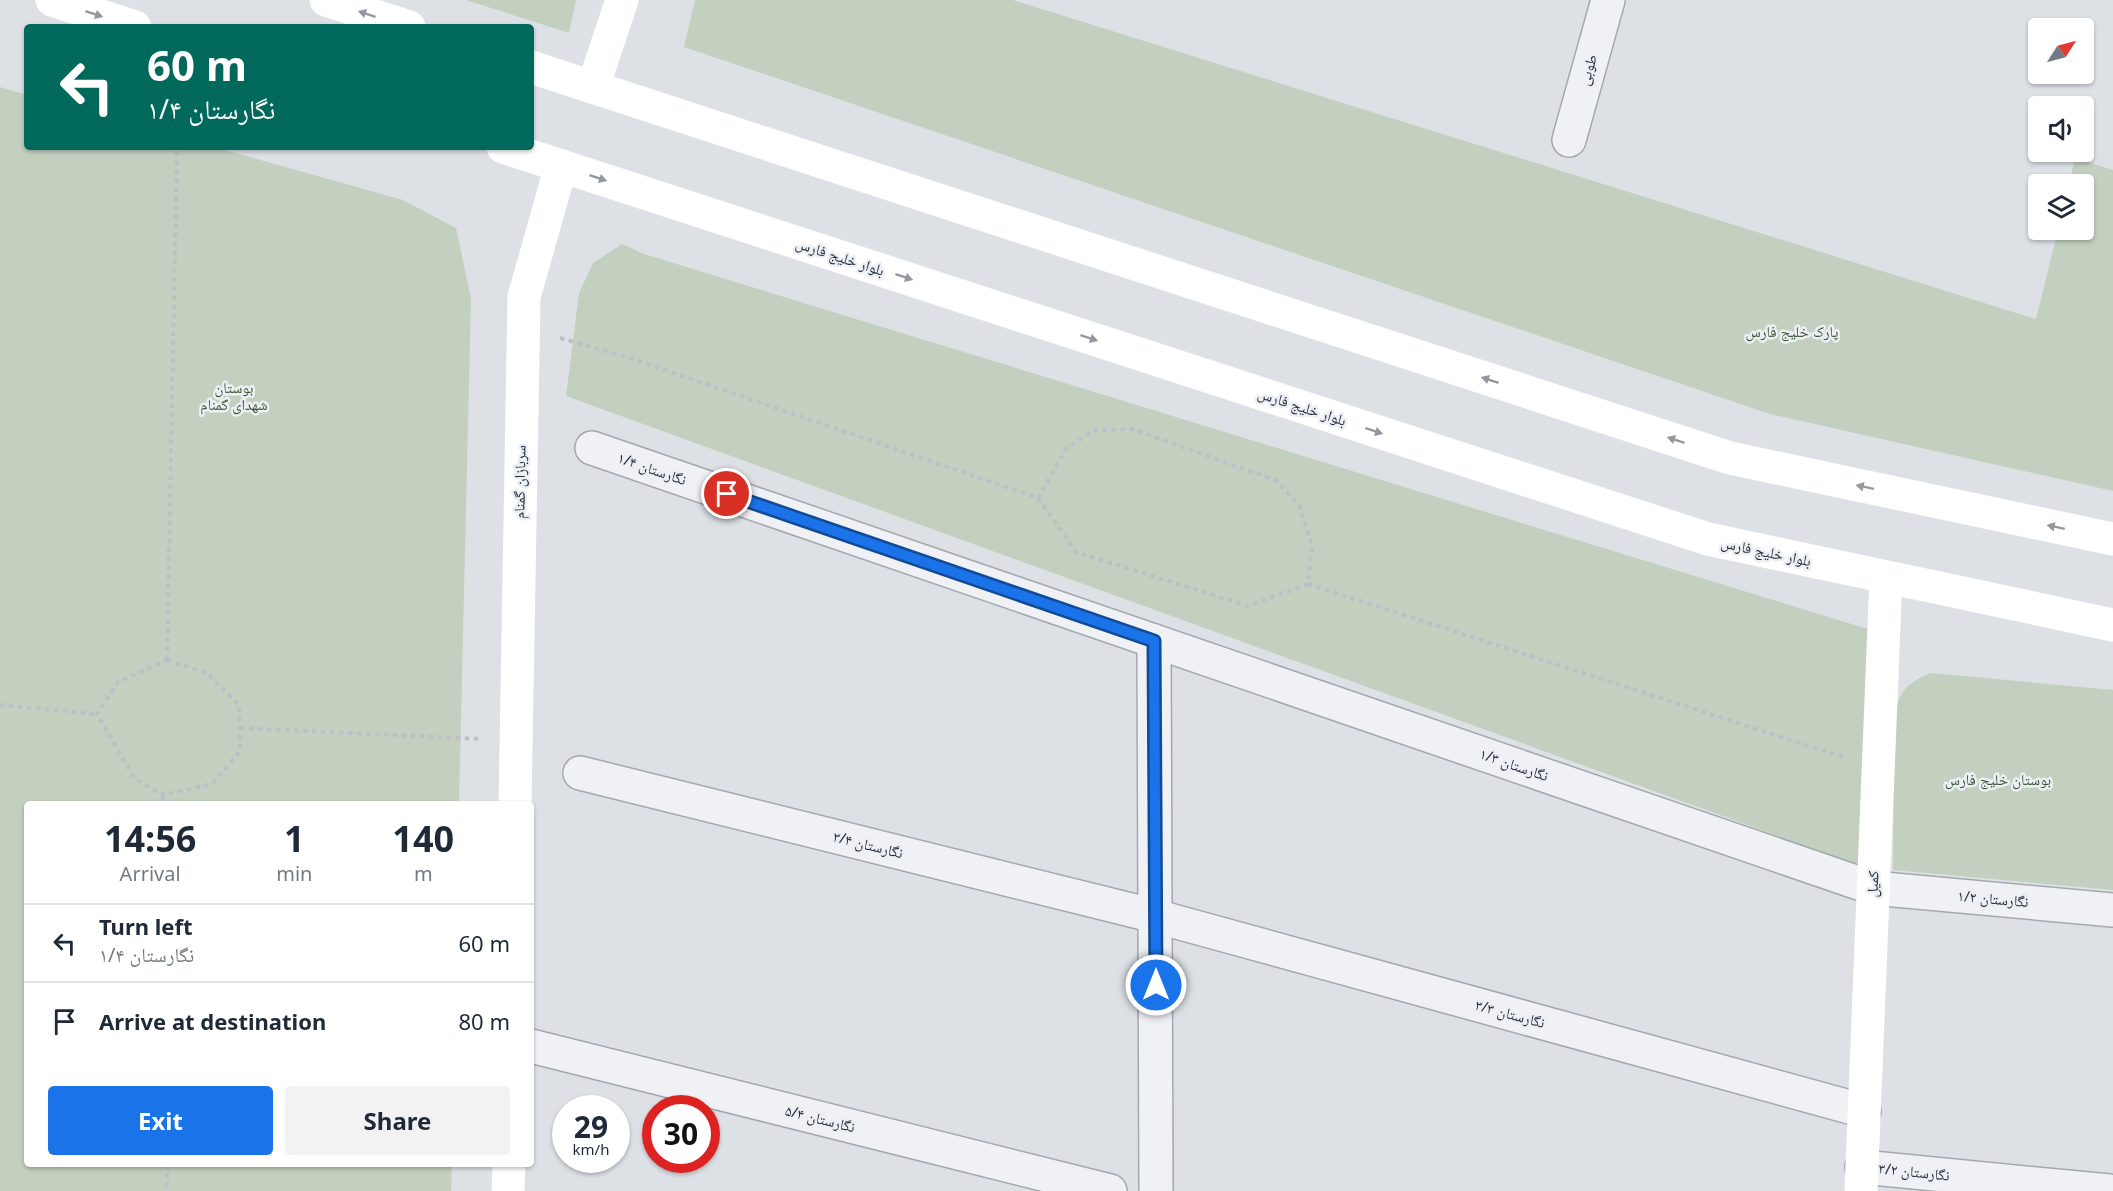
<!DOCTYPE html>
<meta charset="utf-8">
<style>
body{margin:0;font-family:"Noto Sans","Noto Naskh Arabic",sans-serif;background:#f2f2f3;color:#1f2937;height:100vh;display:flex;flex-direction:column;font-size:22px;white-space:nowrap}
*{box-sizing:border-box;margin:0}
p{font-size:20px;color:#747a83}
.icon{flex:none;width:33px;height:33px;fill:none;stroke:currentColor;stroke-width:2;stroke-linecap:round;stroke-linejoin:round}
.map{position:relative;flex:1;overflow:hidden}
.drawer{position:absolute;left:24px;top:801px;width:510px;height:366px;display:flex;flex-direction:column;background:#fff;border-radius:6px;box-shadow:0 2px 4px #0004}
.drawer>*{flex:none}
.guide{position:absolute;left:24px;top:24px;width:510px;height:126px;border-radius:6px;box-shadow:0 2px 4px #0004;background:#00695c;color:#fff;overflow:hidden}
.needle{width:39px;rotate:54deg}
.fabs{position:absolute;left:2028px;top:18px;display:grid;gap:12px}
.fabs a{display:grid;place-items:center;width:66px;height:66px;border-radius:6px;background:#fff;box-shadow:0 2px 4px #0004;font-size:30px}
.speed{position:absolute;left:552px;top:1095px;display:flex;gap:12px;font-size:30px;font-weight:700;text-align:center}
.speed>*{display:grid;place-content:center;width:78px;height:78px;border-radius:50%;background:#fff;box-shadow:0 2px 4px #0004;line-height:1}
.speed small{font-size:15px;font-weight:400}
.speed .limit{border:9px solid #d22;background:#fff;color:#111}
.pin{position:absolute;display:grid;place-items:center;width:51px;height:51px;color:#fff;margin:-26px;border:3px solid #fff;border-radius:50%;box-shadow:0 2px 6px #0007}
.me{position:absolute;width:66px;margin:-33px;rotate:0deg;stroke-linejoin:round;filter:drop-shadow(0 0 4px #0008)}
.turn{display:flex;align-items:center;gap:21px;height:126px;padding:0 24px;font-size:27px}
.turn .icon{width:78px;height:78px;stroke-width:2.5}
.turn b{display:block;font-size:42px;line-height:51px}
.eta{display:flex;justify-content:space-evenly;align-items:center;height:102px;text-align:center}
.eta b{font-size:36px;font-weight:700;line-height:42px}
.action{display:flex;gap:12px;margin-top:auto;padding:12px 24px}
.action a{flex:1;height:69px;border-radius:6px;background:#1a73e8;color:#fff;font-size:24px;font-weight:700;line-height:69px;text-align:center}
.action a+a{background:#f2f2f3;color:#1f2937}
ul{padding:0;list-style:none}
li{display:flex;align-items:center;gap:18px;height:78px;padding:0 24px;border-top:2px solid #e0e1e3}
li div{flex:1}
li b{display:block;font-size:22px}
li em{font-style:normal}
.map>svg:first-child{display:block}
</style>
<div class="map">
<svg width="2113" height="1191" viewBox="0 0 2113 1191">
<rect width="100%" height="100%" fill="#dde1e6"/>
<g fill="#c3d0bf">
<path d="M466 0H576L569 33Z"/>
<path d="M695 0H1013L2036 319 2058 230H2084V184H2069L2075 158 2113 170V491L1770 414 684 47Z"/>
<path d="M0 87 27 95V147H214L403 200 456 228 471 299 459 804H27V1164H452L451 1191H0Z"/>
<path d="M622 244 644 254 1871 630 1874 871 566 396 579 293 593 263Z"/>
<path d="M1931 673 2113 690V890L1893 870 1894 713C1903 687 1906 684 1931 673Z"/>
</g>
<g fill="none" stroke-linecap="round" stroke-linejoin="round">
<g stroke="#a3a8b0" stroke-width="36">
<g id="street">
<path d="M1569 140 1608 0"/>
<path d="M592 448 1873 888 2113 910"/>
<path d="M1154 641 1156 1191"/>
<path d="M580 773 1155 916 1864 1111"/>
<path d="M531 1046 1110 1191"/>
<path d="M1862 1167 2109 1191"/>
</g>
</g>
<g stroke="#bcbfc5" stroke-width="4" stroke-dasharray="4.5 4.5" stroke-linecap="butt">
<path d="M560 338 627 357 1038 498 1066 449 1094 430 1133 429 1277 481 1299 505 1312 545 1308 584 1843 757"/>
<path d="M1038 498 1076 552 1248 606 1308 584"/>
<path d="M167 660 177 147"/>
<path d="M167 660 207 673 239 705 240 751 212 784 163 795 135 779 97 714 118 682Z"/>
<path d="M0 705 97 714"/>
<path d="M240 728 482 739"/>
<path d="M163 795V804"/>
<path d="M167 1164V1191"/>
</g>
<use href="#street" stroke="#f0f1f5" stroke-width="33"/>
<g stroke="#fff" stroke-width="33">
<path d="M52 0 135 27"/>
<path d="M326 0 409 27"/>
<path d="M531 67 1730 458 2113 539"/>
<path d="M593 87 622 0"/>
<path d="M503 147 1708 539 2113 625"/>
<path d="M515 804 524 297 561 166"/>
<path d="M508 1191 509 1164"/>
<path d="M1861 1191 1886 577"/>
</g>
</g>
<defs><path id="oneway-solid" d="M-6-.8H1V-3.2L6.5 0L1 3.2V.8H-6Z" transform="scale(1.5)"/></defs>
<g fill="#94979e">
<use href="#oneway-solid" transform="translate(94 14) rotate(18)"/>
<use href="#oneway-solid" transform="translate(367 14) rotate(-162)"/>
<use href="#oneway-solid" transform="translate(598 178) rotate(18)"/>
<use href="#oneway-solid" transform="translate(904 277) rotate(18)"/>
<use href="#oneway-solid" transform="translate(1089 338) rotate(18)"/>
<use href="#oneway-solid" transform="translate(1490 380) rotate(-162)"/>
<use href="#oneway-solid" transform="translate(1374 431) rotate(18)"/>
<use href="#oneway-solid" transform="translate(1676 440) rotate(-162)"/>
<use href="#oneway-solid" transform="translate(1865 487) rotate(-168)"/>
<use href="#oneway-solid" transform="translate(2056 527) rotate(-168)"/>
</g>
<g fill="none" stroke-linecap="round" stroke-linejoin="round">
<g stroke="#114b97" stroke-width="15">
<path id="route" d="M727 494 1154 641 1156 985"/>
</g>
<use href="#route" stroke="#1a73e8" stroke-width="10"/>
</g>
<g text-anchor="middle" stroke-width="5" stroke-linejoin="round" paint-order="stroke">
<g font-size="15" fill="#282f3c" stroke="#eceff4">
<text transform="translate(1588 70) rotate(-74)" y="5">طوبی</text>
<text transform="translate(840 257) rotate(18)" y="5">بلوار خلیج فارس</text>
<text transform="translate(1302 407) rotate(18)" y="5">بلوار خلیج فارس</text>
<text transform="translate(652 469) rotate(19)" y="5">نگارستان ۱/۴</text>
<text transform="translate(520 482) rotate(-89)" y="5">سربازان گمنام</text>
<text transform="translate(1766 552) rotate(12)" y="5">بلوار خلیج فارس</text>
<text transform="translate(1514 765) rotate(19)" y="5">نگارستان ۱/۳</text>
<text transform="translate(868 845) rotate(14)" y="5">نگارستان ۳/۴</text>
<text transform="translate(1873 884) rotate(-87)" y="5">کمیل</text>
<text transform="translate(1993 899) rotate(5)" y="5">نگارستان ۱/۲</text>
<text transform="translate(1510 1014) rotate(15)" y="5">نگارستان ۳/۳</text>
<text transform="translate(820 1119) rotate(14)" y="5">نگارستان ۵/۴</text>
<text transform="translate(1914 1172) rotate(6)" y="5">نگارستان ۳/۲</text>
</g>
<g font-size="15" fill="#3b5736" stroke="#eceff4">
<text x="1792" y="337">پارک خلیج فارس</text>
<text x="234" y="393">بوستان<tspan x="234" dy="17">شهدای گمنام</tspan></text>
<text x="1998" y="785">بوستان خلیج فارس</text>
</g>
</g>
</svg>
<div class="fabs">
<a><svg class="needle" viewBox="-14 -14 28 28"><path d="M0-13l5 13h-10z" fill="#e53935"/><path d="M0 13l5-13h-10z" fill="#747a83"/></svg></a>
<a><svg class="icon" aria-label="sound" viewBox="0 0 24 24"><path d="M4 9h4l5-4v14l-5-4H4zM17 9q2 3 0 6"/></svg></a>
<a><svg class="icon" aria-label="layers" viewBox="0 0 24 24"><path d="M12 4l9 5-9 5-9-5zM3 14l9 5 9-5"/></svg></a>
</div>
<div class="speed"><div>29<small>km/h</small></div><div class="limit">30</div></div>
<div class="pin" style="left:727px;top:494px;background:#d93025"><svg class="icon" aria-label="arrive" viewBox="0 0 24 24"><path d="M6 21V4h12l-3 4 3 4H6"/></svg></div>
<svg class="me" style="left:1156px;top:985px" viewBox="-20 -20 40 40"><circle r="17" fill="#1a73e8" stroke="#fff" stroke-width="3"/><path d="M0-11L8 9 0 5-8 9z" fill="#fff"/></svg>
<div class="guide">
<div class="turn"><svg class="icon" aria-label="left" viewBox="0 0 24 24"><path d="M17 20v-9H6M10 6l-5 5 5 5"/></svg><div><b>60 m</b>نگارستان ۱/۴</div></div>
</div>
<section class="drawer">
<div class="eta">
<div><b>14:56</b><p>Arrival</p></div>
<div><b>1</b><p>min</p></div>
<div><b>140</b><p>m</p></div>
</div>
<ul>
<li><svg class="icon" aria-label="left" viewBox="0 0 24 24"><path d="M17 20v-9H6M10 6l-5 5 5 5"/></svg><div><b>Turn left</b><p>نگارستان ۱/۴</p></div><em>60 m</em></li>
<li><svg class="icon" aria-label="arrive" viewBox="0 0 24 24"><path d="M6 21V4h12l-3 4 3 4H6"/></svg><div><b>Arrive at destination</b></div><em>80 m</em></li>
</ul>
<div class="action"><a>Exit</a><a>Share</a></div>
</section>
</div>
